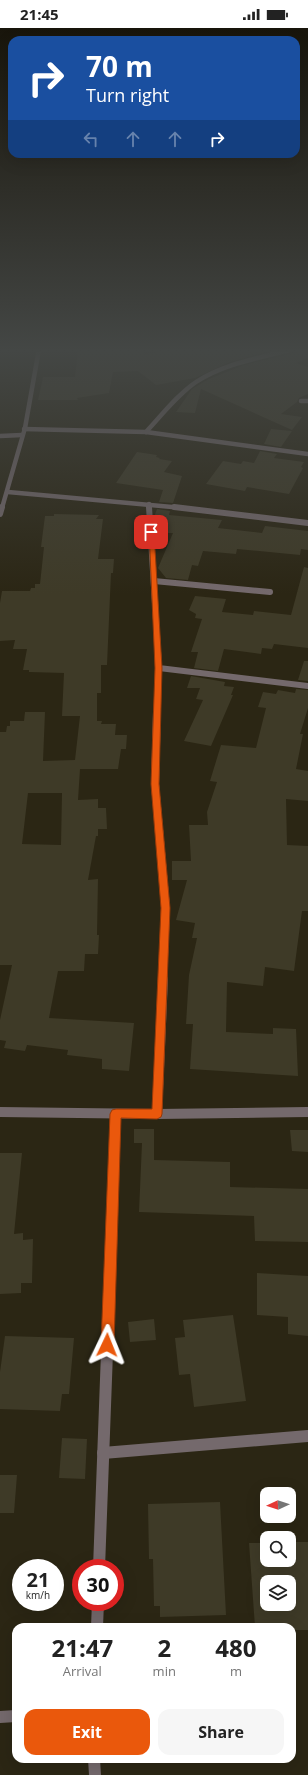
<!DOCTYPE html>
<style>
body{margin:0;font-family:"Open Sans",sans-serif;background:#f6f6f6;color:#222;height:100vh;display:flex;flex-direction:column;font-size:15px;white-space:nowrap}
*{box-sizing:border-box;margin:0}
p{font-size:13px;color:#767676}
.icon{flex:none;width:22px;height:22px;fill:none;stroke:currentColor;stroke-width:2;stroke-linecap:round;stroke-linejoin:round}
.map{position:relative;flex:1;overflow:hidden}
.side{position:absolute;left:12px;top:1595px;width:284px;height:140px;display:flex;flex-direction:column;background:#fff;border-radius:12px;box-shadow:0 4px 16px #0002}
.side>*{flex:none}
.guide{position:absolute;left:8px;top:8px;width:292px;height:122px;border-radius:12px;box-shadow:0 4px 16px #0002;background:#1a4fa0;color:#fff;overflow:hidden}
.needle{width:26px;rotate:267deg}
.tools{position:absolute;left:260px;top:1459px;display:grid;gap:8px}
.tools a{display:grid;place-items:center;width:36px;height:36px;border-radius:8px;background:#fff;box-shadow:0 4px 16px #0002;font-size:20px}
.speed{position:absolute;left:12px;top:1531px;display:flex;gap:8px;font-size:20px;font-weight:700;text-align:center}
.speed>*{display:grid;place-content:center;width:52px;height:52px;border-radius:50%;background:#fff;box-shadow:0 4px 16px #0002;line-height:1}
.speed small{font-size:10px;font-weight:400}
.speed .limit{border:6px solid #d22;background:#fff;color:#111}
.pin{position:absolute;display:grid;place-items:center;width:34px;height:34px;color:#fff;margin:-17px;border-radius:8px;box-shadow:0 2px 6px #0006}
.me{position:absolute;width:44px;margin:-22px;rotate:2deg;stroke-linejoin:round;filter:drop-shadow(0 0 3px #0008)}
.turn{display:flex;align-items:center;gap:14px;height:84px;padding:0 12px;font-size:18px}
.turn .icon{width:52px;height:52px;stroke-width:2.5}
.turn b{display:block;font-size:28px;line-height:34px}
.lanes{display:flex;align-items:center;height:38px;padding:0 12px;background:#0003;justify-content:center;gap:20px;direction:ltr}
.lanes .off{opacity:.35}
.eta{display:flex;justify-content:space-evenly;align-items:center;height:68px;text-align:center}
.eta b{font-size:24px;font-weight:700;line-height:28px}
.button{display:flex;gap:8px;margin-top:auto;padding:8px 12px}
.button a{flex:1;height:46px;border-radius:12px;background:#ea580c;color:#fff;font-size:16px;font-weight:700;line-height:46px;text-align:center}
.button a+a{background:#f6f6f6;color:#222}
.status{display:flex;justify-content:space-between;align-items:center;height:28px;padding:0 20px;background:#fff;direction:ltr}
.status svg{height:11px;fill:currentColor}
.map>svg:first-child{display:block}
</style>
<div class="status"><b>21:45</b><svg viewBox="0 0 49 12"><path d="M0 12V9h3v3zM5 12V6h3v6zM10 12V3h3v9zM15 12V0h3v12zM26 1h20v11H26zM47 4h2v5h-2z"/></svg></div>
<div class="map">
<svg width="308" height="1747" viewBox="0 0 308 1747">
<rect width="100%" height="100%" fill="#2b2614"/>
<g fill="#3e3a27" fill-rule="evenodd">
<path d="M78 321H144L143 327 157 324 211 323V321H276L230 334 195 350 156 357 138 343 113 344 109 365 77 370 78 372H38L43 349H75Z"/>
<path d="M297 321H308V330L296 335 308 339V366L299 370 297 374 281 386 302 389 292 402 201 361 195 385 176 384 192 361 209 351 244 337 294 325Z"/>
<path d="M271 401 292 403 281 419 264 416Z"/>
<path d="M260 423 277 426 274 430 304 434 301 439 303 440 289 466 247 459 245 463 206 456 223 433 241 436 243 433 254 435Z"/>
<path d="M137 424 157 427 156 429 160 430 159 431 172 433 164 444 182 448 173 475 159 474 163 462 116 455Z"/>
<path d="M157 481 170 483 169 487 222 492 218 500 262 505 265 498 308 503V522L301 521 300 527 237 521 236 526 203 523 198 538 192 537 188 552 166 550 158 540 173 505H162V507L155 505 154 489Z"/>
<path d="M54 486 99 487 96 491H103L98 531H114L113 545H111L107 637H101V665H97V693H102L101 696H116L115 707H127L126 721H121L118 741H80L78 772 98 771V780H106L107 801H98V808H96L88 852 98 851 97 907H99L98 926H85L84 943H58L49 990 134 995 129 1043 102 1041V1031L67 1027 68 1022 27 1017 25 1023 4 1020 6 1013 0 1012V992L12 937H0V704H6L7 698H10V693H24L25 684H45L43 733 75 732 80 688H62L64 645 29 644V642H23L27 621H13L15 612 0 613V575L2 563H30L31 560H35V556H40L44 519H41L45 488H54ZM28 765H62L61 817 22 816Z"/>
<path d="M136 491H145L146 505H136Z"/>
<path d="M304 539 308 540V620L274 616 272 621 262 620 261 626 224 621 218 643 194 640 198 624H191L202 591 195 590 196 586 189 582 195 568 226 571 222 584 253 587 254 583 291 587Z"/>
<path d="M304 633H308V653L298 652Z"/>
<path d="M191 648 225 654 224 658 234 659 231 667H233L211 718 184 713 203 672 196 671 200 660H187Z"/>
<path d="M296 661 308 662V680L300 706H303L296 741 308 743V773L286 771 287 817 308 818V883H302L294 943 265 939 263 958 227 954 226 1004 273 1006V1000L296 1001 298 1048 190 1041 193 996H186L189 947 197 910H192L195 895 176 892 187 852H172V833H191L189 797H208L207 784 217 754 210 753 221 717 256 720 266 680 258 679 263 664 276 666 278 662 295 665Z"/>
<path d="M134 1101H154V1132L230 1134V1159L308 1161V1214L255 1213 254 1188 139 1184 142 1115H134Z"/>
<path d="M290 1102H308V1124L292 1123Z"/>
<path d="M0 1125H22L14 1206 23 1205V1212L33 1211 32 1255H21V1265L0 1266Z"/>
<path d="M257 1245 308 1248V1308L288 1306V1289L257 1287Z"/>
<path d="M233 1287 246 1373 194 1379 190 1346 179 1347 175 1310 185 1309 183 1292Z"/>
<path d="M154 1291 156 1312 130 1314 128 1294Z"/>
<path d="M5 1308 74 1310 69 1366H62L60 1383 0 1381V1344Z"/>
<path d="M62 1410 87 1411 85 1451 59 1450Z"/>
<path d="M0 1447H17L14 1485H0Z"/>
<path d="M220 1474 226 1587 160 1589V1578H154L153 1531H149L148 1476Z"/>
<path d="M289 1514H308V1602H292V1599H255L249 1515H267V1532H289ZM267 1554H289V1576H267Z"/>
</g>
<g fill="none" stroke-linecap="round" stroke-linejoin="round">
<g stroke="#74696c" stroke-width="4.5">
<path d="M301 373H308"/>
<path d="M0 408 22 407"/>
<path d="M8 464 183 480"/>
<path d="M149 476V480"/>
</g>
<g stroke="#74696c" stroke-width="6">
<path d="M149 479 159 640 308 658"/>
<path d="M174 479 308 495"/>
<path d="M154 553 270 564"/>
<path d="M157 685 159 640"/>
</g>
<path stroke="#74696c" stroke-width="8" d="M157 684 155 756 166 880 163 952"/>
<g stroke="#74696c" stroke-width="10">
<path d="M163 951 157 1086 308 1084"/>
<path d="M0 1084 157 1086"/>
<path d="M108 1298 116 1086"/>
</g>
<g stroke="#74696c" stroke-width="12">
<path d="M103 1425 308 1408"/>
<path d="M99 1540 108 1297"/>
<path d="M97 1599 98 1574"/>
<path d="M0 1689 16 1688"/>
<path d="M94 1731 95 1747"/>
</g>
<g stroke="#74696c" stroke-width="4.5">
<path d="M24 401 146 404 308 426"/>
<path d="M146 404C162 387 177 367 196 354 225 335 261 330 293 321"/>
<path d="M2 480 25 400 39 321"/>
</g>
<path stroke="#74696c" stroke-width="6" d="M0 486 2 479"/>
</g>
<linearGradient id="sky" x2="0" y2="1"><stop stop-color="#18150b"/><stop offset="0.57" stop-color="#444745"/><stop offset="1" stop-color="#444745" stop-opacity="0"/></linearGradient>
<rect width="308" height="566" fill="url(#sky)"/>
<path fill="#ea580c" stroke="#983908" d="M149 502 154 504 162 640 159 756 170 880 162 1086 161 1089 157 1091 121 1090 114 1317 112 1322 107 1323 103 1322 101 1317 110 1086 112 1082 116 1081H152L161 880 151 756 155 640Z"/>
</svg>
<div class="tools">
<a><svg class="needle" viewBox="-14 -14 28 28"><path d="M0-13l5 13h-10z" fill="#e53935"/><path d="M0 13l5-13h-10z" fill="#767676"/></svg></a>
<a><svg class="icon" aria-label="search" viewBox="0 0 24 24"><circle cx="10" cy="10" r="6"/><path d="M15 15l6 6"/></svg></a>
<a><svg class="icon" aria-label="layers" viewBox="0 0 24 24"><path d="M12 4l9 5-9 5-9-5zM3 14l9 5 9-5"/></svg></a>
</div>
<div class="speed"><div>21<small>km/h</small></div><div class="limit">30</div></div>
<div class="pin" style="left:151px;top:504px;background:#d93025"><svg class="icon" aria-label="arrive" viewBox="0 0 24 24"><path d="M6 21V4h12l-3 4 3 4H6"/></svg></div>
<svg class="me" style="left:107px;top:1317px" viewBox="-20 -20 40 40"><path d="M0-17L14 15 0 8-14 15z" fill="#ea580c" stroke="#fff" stroke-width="4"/></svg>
<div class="guide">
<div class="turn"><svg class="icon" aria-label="right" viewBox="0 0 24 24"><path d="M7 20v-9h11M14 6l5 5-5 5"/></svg><div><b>70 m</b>Turn right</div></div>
<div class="lanes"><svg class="icon off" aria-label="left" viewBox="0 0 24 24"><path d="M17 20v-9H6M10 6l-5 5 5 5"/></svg><svg class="icon off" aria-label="ahead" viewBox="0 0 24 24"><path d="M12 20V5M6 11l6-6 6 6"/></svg><svg class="icon off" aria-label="ahead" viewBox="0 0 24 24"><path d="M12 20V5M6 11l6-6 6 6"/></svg><svg class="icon" aria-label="right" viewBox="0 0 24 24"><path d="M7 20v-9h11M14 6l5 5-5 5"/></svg></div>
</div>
<section class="side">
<div class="eta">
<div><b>21:47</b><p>Arrival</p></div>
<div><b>2</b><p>min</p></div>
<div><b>480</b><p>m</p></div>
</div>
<div class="button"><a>Exit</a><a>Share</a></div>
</section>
</div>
